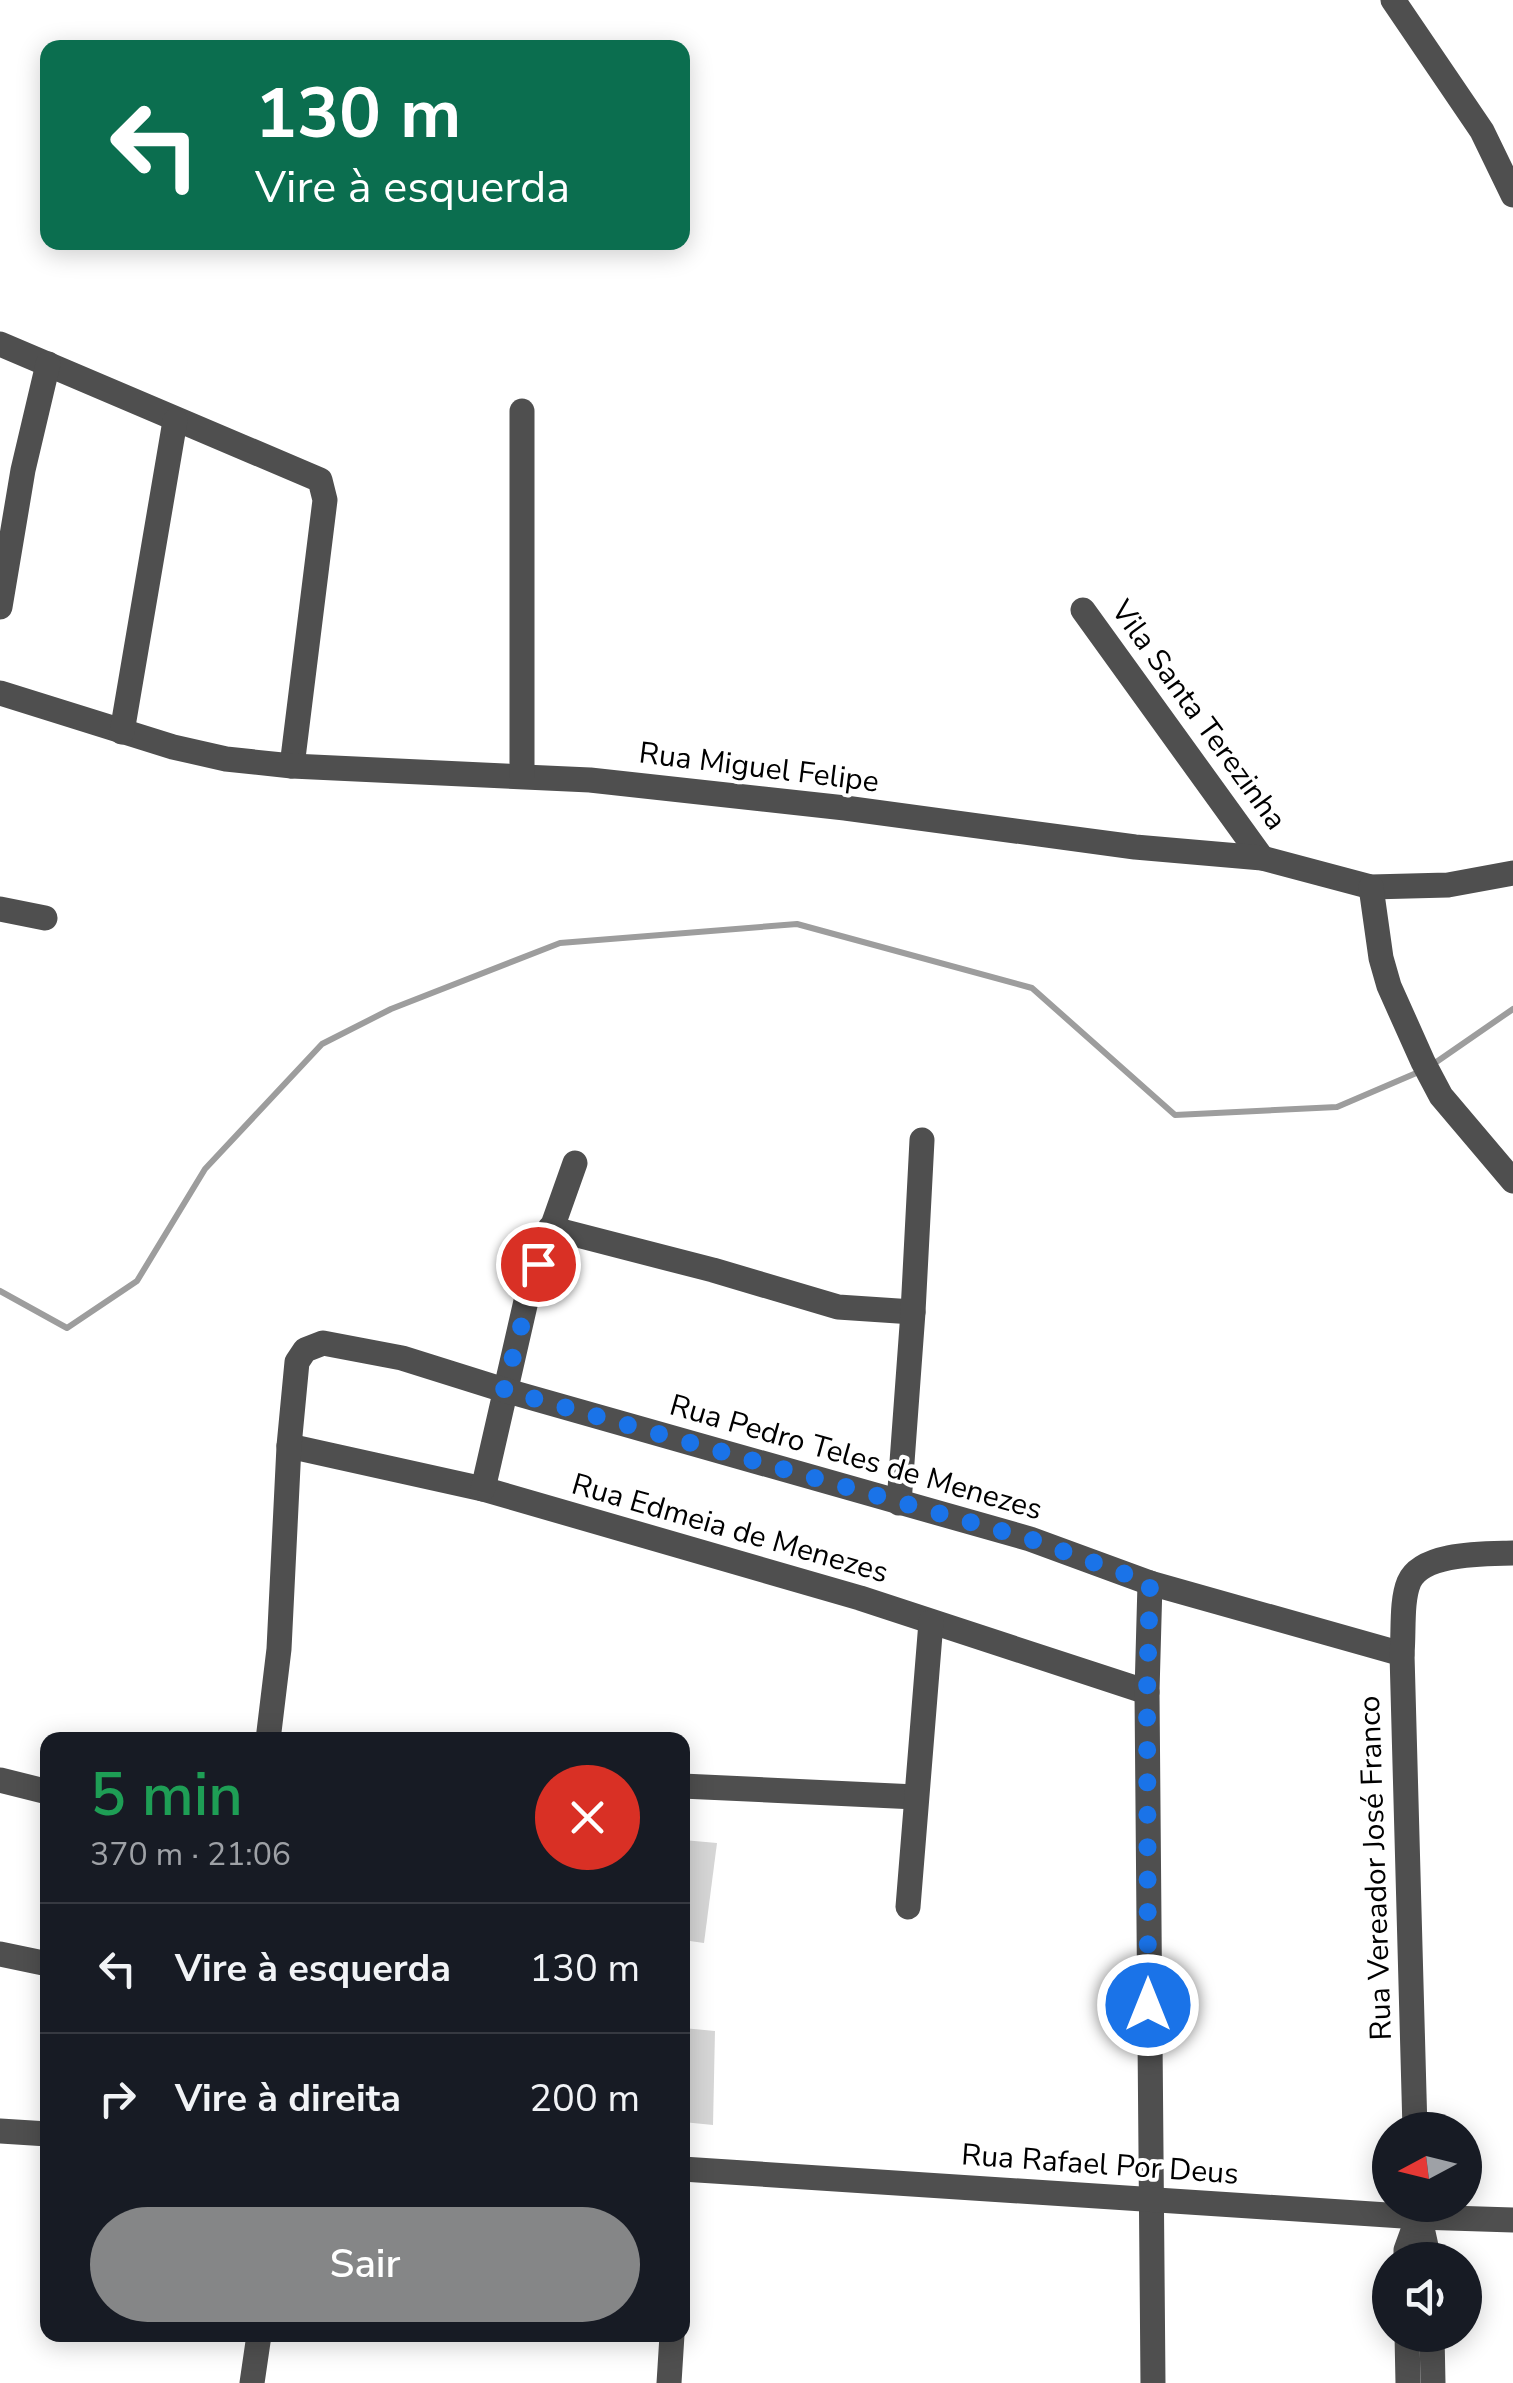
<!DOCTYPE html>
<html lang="pt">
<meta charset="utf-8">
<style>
body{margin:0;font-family:"Nunito Sans",sans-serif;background:#242831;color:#f1f3f6;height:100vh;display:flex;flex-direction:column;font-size:38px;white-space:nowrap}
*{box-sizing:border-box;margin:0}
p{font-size:32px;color:#9ea1a6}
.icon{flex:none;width:55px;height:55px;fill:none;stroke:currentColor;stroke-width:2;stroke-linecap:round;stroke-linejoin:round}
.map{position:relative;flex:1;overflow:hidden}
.panel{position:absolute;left:40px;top:1732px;width:650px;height:610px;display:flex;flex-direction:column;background:#171b24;border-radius:20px;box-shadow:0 5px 25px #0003}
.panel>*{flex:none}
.top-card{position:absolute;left:40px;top:40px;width:650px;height:210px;border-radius:20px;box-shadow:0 5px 25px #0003;background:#0b6e4f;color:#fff;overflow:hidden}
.needle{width:65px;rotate:263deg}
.buttons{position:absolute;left:1372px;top:2112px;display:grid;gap:20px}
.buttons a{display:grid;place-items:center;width:110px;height:110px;border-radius:50%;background:#171b24;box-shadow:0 5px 25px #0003;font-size:50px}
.pin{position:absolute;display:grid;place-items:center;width:85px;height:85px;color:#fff;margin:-42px;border:5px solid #fff;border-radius:50%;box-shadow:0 2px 10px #0007}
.me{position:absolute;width:110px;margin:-55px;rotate:0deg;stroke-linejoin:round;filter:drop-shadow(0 0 8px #0008)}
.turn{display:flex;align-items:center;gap:35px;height:210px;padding:0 50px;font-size:45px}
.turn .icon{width:130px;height:130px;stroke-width:2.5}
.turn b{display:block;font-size:70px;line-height:85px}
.round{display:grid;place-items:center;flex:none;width:105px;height:105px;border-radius:52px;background:#242831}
.summary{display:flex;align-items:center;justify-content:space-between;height:170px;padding:0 50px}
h1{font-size:60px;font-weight:600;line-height:75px;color:#1e9e55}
.button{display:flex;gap:20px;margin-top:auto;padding:20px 50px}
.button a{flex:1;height:115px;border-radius:60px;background:#858687;color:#fff;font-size:40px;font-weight:600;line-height:115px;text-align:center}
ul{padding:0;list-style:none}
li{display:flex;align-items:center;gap:30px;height:130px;padding:0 50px;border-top:2px solid #363941}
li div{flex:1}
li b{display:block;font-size:38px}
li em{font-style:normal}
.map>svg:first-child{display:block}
</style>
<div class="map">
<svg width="1513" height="2383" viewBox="0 0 1513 2383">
<rect width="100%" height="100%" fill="#fff"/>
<g fill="#d6d6d6">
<path d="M683 1840 717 1843 704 1943 683 1940Z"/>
<path d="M683 2028 715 2031 713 2125 683 2122Z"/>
</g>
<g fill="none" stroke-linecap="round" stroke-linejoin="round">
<g stroke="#9d9d9d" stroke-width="6">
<path d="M1432 1065 1513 1009"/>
<path d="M0 1291 67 1328 137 1281 205 1169 322 1044 391 1009 560 943 797 924 1032 988 1175 1115 1337 1107 1421 1071"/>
</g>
<g stroke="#4f4f4f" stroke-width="25">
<path d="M1393 0 1482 131 1513 195"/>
<path d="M0 344 320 480 325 500 292 766"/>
<path d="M0 607 23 470 48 364"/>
<path d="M1083 610 1262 858"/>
<path d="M0 693 173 747 226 759 292 766 590 780 845 808 1135 847 1262 858 1371 887 1448 885 1513 873"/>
<path d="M122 732 175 421"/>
<path d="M522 776V411"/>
<path d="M1371 887 1381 958 1389 986 1423 1062 1441 1096 1513 1181"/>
<path d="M0 909 45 918"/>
<path d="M550 1228 713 1270 838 1307 913 1312"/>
<path d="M289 1446 483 1489 860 1598 1147 1692"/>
<path d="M483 1489 526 1301 575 1163"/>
<path d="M899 1503 913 1312 922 1140"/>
<path d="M1150 1583 1147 1692 1153 2383"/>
<path d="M268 1740 279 1649 289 1446 297 1362 305 1350 323 1343 402 1358 504 1390 1030 1539 1150 1583 1402 1654"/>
<path d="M0 1780 48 1792"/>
<path d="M682 1786 916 1797"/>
<path d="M908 1907 931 1622"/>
<path d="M0 1954 48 1964"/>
<path d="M1415 2130 1402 1654C1404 1632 1401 1601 1409 1582 1422 1552 1485 1554 1513 1553"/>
<path d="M0 2131 48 2134"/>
<path d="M682 2169 1418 2217 1513 2220"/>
<path d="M1417 2205 1429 2260"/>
<path d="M1406 2260V2250L1418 2217"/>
<path d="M1407 2335 1408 2383"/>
<path d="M1432 2335 1433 2383"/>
<path d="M252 2383 259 2335"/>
<path d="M669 2383 672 2335"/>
</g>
</g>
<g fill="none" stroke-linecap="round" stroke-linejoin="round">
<path stroke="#1a73e8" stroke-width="18" stroke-dasharray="0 32.4" d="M538 1264 504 1390 1030 1539 1150 1583 1147 1692 1148 2005"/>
</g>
<g text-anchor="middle" stroke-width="8" stroke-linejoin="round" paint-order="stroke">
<g font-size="30" fill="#000" stroke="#fff">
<text transform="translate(1199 715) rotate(54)" y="10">Vila Santa Terezinha</text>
<text transform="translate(759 767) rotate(7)" y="10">Rua Miguel Felipe</text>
<text transform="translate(856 1457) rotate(16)" y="10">Rua Pedro Teles de Menezes</text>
<text transform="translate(730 1528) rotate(16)" y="10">Rua Edmeia de Menezes</text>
<text transform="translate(1375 1868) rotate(-92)" y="10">Rua Vereador José Franco</text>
<text transform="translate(1100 2164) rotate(4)" y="10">Rua Rafael Por Deus</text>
</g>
</g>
</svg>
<div class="buttons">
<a><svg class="needle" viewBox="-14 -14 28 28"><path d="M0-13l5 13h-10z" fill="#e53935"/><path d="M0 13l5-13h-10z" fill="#9ea1a6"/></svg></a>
<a><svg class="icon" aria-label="sound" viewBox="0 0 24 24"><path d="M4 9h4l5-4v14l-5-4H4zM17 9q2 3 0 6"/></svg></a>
</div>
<div class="pin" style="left:538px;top:1264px;background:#d93025"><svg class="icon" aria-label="arrive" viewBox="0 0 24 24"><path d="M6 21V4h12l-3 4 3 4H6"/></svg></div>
<svg class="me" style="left:1148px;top:2005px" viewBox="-20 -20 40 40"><circle r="17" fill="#1a73e8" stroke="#fff" stroke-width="3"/><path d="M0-11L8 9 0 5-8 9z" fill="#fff"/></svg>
<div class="top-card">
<div class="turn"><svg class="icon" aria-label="left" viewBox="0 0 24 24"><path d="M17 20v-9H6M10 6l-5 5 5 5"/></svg><div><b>130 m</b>Vire à esquerda</div></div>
</div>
<section class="panel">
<div class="summary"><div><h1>5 min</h1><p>370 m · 21:06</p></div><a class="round" style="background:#d93025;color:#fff"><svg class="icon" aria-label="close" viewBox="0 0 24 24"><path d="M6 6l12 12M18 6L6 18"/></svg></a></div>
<ul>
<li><svg class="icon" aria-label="left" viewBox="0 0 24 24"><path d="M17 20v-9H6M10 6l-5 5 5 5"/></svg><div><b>Vire à esquerda</b></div><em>130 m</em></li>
<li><svg class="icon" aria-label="right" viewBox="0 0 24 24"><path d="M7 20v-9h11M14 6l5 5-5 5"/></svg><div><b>Vire à direita</b></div><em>200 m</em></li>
</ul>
<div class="button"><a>Sair</a></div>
</section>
</div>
